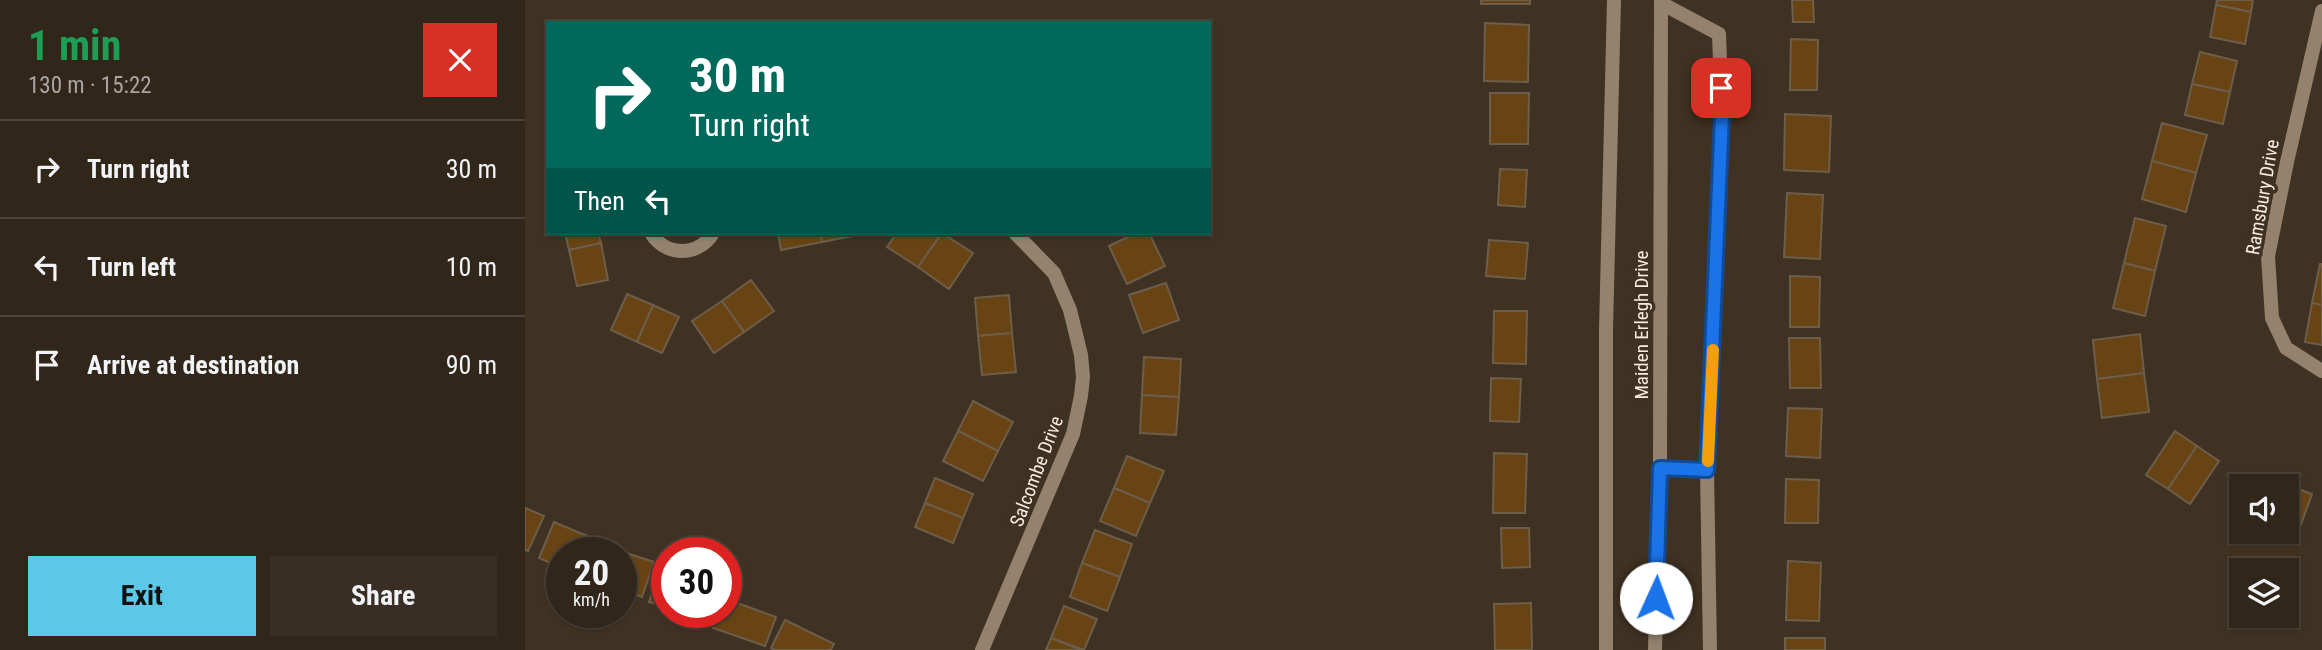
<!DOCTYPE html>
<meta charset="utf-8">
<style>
body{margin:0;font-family:"Roboto Condensed",sans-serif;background:#382e23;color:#f1f3f6;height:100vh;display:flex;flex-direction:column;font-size:26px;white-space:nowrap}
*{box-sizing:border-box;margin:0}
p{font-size:23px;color:#a8a5a2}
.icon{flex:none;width:38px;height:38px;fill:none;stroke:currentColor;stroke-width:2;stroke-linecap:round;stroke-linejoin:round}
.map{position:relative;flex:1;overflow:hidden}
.side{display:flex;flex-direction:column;background:#30261a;width:525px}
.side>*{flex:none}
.top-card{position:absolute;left:21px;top:21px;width:665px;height:214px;border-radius:0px;box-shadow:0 2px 5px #0004,0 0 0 2px #4b4339;background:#00695c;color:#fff;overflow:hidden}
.fabs{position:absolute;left:1704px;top:474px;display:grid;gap:14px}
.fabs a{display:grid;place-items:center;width:70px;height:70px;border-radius:0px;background:#30261a;box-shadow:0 2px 5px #0004,0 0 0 2px #4b4339;font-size:35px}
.speed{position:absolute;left:21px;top:537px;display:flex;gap:14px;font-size:35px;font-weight:700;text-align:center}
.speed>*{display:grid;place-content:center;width:91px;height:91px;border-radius:50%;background:#30261a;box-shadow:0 2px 5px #0004,0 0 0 2px #4b4339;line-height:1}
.speed small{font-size:18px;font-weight:400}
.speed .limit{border:10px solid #d22;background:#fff;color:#111}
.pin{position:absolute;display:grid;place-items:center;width:60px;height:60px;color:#fff;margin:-30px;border-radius:14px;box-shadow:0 4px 10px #0006}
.me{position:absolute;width:77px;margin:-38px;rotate:2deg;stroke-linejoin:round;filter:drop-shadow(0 0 5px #0008)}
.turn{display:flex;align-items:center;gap:24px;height:147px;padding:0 28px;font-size:32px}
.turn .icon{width:91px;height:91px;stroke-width:2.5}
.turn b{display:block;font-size:49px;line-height:60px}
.then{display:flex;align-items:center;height:66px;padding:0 28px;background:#0003;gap:14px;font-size:26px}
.round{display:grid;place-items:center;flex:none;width:74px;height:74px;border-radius:0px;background:#382e23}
.overview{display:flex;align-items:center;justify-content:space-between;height:119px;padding:0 28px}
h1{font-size:42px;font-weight:700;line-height:52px;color:#1e9e55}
.button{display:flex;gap:14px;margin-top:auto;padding:14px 28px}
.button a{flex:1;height:80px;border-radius:0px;background:#5ac8e6;color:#111;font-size:28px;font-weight:700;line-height:80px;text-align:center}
.button a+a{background:#382e23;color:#f1f3f6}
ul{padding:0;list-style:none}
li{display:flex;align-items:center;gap:21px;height:98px;padding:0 28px;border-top:2px solid #4b4339}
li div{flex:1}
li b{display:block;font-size:26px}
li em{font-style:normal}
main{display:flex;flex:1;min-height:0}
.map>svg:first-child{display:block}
</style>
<main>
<section class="side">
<div class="overview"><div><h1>1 min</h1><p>130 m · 15:22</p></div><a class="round" style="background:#d93025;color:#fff"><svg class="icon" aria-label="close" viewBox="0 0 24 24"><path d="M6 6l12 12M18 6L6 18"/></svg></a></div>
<ul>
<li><svg class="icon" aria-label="right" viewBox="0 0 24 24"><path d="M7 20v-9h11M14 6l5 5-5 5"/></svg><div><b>Turn right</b></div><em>30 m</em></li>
<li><svg class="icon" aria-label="left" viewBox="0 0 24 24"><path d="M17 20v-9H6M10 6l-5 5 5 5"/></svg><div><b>Turn left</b></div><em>10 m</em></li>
<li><svg class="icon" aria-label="arrive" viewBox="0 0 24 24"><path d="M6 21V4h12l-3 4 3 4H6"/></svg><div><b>Arrive at destination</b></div><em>90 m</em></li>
</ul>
<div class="button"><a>Exit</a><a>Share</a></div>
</section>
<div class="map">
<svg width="1797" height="650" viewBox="0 0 1797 650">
<rect width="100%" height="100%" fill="#403222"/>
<g fill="#684415" stroke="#6d5d4b" stroke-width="2">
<rect x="956" y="0" width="49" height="4"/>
<path d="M1267 0H1288L1289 22H1268Z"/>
<path d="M1692 0H1728L1726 12 1691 5Z"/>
<path d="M1691 5 1726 12 1720 44 1685 37Z"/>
<path d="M960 23 1004 25 1003 82 959 81Z"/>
<path d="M1266 39 1293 40 1292 90H1265Z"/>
<path d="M1675 52 1712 61 1705 92 1667 84Z"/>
<path d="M1667 84 1705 92 1698 124 1660 115Z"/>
<path d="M965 93H1004L1003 144H965Z"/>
<path d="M1260 114 1306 116 1304 172 1259 170Z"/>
<path d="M1637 123 1682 135 1671 173 1627 161Z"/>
<path d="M1627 161 1671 173 1661 212 1617 199Z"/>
<path d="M975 169 1002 170 1000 207 973 205Z"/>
<path d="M1262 193 1298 195 1295 259 1259 257Z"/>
<path d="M1610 218 1641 226 1630 271 1599 263Z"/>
<path d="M40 233H73L76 243 44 250Z"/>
<path d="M253 233H295L297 242 256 250Z"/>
<path d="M295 233H338V234L297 242Z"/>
<path d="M372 233H417L393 267 362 247Z"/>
<path d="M417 233 448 253 424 289 393 267Z"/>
<path d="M611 233H624L640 266 602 284 584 246Z"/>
<path d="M964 240 1003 243 1000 279 961 276Z"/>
<path d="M76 243 83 280 52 286 44 250Z"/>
<path d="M1599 263 1630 271 1620 316 1588 308Z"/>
<path d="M1795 264H1797V305L1787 303Z"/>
<path d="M1265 276 1295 277 1294 327H1265Z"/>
<path d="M226 280 249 311 219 332 197 301Z"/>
<path d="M641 283 654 320 618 333 604 295Z"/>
<path d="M102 294 128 305 112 342 86 330Z"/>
<path d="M484 295 487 333 453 336 450 298Z"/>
<path d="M197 301 219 332 189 353 167 321Z"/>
<path d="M1787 303 1797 305V345L1780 342Z"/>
<path d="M128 305 154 317 137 353 112 342Z"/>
<path d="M969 311H1002L1001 364 968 363Z"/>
<path d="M487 333 491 372 457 375 453 336Z"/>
<path d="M1615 334 1619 373 1572 379 1568 340Z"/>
<path d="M1264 338H1295L1296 388H1265Z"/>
<path d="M619 357 656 359 654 397 617 395Z"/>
<path d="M1619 373 1624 412 1577 418 1572 379Z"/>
<path d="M966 378 996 379 994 422 965 421Z"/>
<path d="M617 395 654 397 651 435 615 433Z"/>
<path d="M448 401 488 422 473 451 433 431Z"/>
<path d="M1263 408 1297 409 1295 458 1261 456Z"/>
<path d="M433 431 473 451 458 481 418 461Z"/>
<path d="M1650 431 1672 446 1643 489 1621 475Z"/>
<path d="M1672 446 1694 461 1665 504 1643 489Z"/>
<path d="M969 453 1002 454 1000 513H968Z"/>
<path d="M602 456 639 471 625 503 589 488Z"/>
<path d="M1733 474 1760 484 1759 486H1728Z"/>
<path d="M410 478 448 494 438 518 400 503Z"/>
<path d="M1261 479 1294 480 1293 523H1260Z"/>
<path d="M1760 484 1787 494 1771 538 1756 532H1762V486H1759Z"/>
<path d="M589 488 625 503 611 536 575 521Z"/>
<path d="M400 503 438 518 428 543 390 527Z"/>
<path d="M0 508 19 516 3 551 0 550Z"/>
<path d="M29 522 60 535 53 553H37V568L14 558Z"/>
<path d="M976 528H1004L1005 567 977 568Z"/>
<path d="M570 530 607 544 595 577 557 563Z"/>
<path d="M60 535 91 548 89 553H53Z"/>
<path d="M98 552 129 562 117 597 96 589Z"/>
<path d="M1263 561 1296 563 1294 621 1261 620Z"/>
<path d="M137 562 142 563V607L124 602Z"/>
<path d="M557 563 595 577 582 611 545 597Z"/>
<path d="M201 599 251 617 240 646 188 628 194 612H201Z"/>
<path d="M1006 603 1007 650H970L969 604Z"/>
<path d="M539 606 572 619 559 650 526 638Z"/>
<path d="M260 620 309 644 306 650H250L246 648Z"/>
<path d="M526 638 556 650H521Z"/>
<rect x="1260" y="638" width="40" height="12"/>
</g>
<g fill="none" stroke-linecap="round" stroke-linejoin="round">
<g stroke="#94826f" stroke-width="14">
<path d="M1136 3 1194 34 1197 115 1182 470"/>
<path d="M1797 11 1762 162 1743 256 1747 318 1761 348 1797 371"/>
<path d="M126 233C141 257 173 257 188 233"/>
<path d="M1135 468 1182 470 1185 650"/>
<path d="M457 650 548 434 556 396 558 377 556 355 545 310 529 273 490 233"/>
<path d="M1081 650V330L1089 0"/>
<path d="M1130 650 1135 468 1136 0"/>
</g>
</g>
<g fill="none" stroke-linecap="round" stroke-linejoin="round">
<g stroke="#114b97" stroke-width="18">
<path id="route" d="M1131 598 1135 468 1182 470 1197 115 1196 88"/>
</g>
<use href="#route" stroke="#1a73e8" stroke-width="12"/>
<path stroke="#f59e0b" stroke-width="12" d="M1183 461 1188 350"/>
</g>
<g text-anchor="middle" stroke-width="7" stroke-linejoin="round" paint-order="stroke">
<g font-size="19" fill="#f6ece2" stroke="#403222">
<text transform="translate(1737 197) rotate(-80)" y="7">Ramsbury Drive</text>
<text transform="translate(1116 325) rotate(-90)" y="7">Maiden Erlegh Drive</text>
<text transform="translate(511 471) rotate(-69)" y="7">Salcombe Drive</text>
</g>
</g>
</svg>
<div class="fabs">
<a><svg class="icon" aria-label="sound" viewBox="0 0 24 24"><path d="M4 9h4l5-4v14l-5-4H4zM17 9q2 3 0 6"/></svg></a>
<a><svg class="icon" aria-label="layers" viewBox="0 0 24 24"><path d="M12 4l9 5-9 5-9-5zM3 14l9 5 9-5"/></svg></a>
</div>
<div class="speed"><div>20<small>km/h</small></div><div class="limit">30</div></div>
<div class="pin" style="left:1196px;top:88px;background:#d93025"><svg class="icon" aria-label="arrive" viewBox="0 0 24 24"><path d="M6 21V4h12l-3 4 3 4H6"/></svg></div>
<svg class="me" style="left:1131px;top:598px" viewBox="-20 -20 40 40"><circle r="19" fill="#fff"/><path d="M0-13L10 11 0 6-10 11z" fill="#1a73e8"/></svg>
<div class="top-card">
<div class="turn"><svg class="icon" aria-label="right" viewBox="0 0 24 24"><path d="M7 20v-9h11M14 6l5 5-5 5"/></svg><div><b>30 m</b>Turn right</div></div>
<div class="then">Then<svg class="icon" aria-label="left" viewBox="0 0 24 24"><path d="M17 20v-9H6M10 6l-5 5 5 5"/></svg></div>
</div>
</div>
</main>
